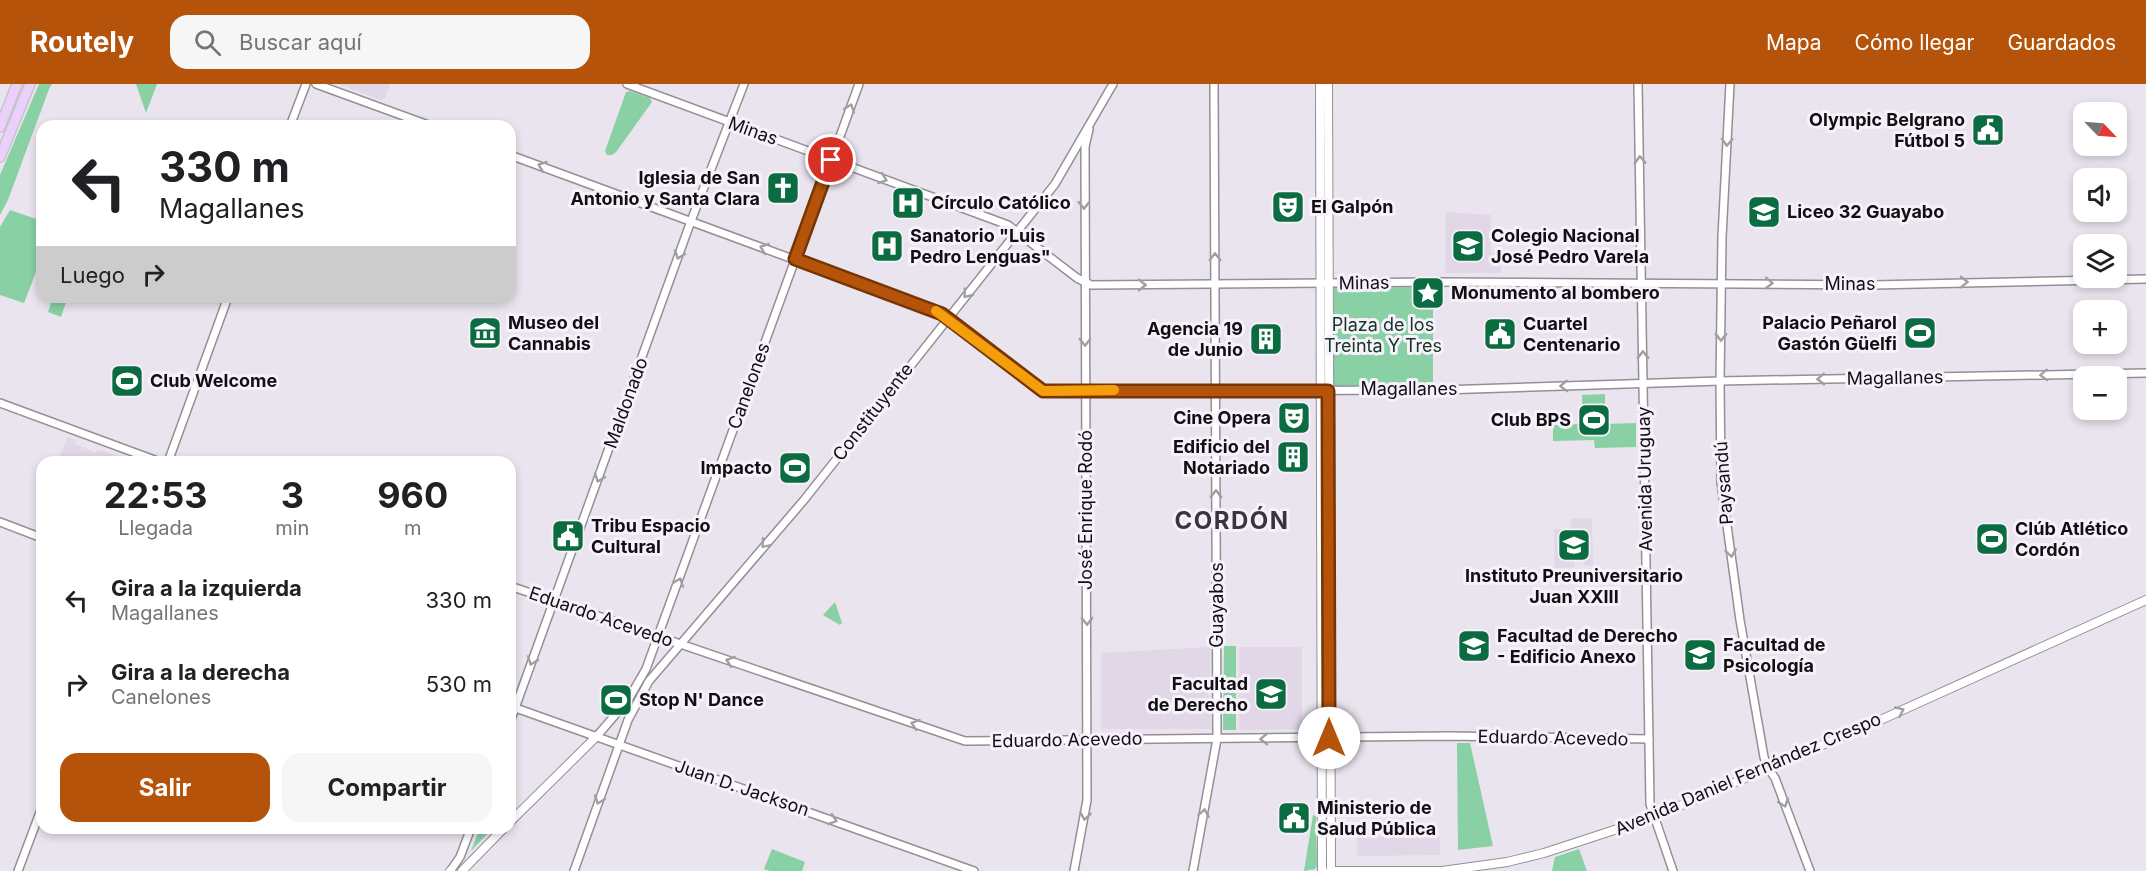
<!DOCTYPE html>
<html lang="es">
<meta charset="utf-8">
<style>
body{margin:0;font-family:Inter,sans-serif;background:#f6f6f6;color:#202124;height:100vh;display:flex;flex-direction:column;font-size:22px;white-space:nowrap}
*{box-sizing:border-box;margin:0}
p{font-size:20px;color:#757577}
.icon{flex:none;width:33px;height:33px;fill:none;stroke:currentColor;stroke-width:2;stroke-linecap:round;stroke-linejoin:round}
.map{position:relative;flex:1;overflow:hidden}
.sheet{position:absolute;left:36px;top:372px;width:480px;height:378px;display:flex;flex-direction:column;background:#fff;border-radius:18px;box-shadow:0 3px 9px #0003}
.sheet>*{flex:none}
.hud{position:absolute;left:36px;top:36px;width:480px;height:183px;border-radius:18px;box-shadow:0 3px 9px #0003;background:#fff;color:#202124;overflow:hidden}
.needle{width:39px;rotate:115deg}
.buttons{position:absolute;left:2073px;top:18px;display:grid;gap:12px}
.buttons a{display:grid;place-items:center;width:54px;height:54px;border-radius:12px;background:#fff;box-shadow:0 3px 9px #0003;font-size:30px}
.pin{position:absolute;display:grid;place-items:center;width:51px;height:51px;color:#fff;margin:-26px;border:3px solid #fff;border-radius:50%;box-shadow:0 2px 6px #0007}
.me{position:absolute;width:66px;margin:-33px;rotate:0deg;stroke-linejoin:round;filter:drop-shadow(0 0 4px #0008)}
.turn{display:flex;align-items:center;gap:21px;height:126px;padding:0 24px;font-size:27px}
.turn .icon{width:78px;height:78px;stroke-width:2.5}
.turn b{display:block;font-size:42px;line-height:51px}
.then{display:flex;align-items:center;height:57px;padding:0 24px;background:#0003;gap:12px;font-size:22px}
.eta{display:flex;justify-content:space-evenly;align-items:center;height:102px;text-align:center}
.eta b{font-size:36px;font-weight:700;line-height:42px}
.action{display:flex;gap:12px;margin-top:auto;padding:12px 24px}
.action a{flex:1;height:69px;border-radius:18px;background:#b45309;color:#fff;font-size:24px;font-weight:700;line-height:69px;text-align:center}
.action a+a{background:#f6f6f6;color:#202124}
ul{padding:0;list-style:none}
li{display:flex;align-items:center;gap:18px;height:84px;padding:0 24px}
li div{flex:1}
li b{display:block;font-size:22px}
li em{font-style:normal}
header{display:flex;align-items:center;gap:36px;box-sizing:border-box;height:84px;padding:0 30px;background:#b45309;color:#fff}
header strong{font-size:28px}
nav{display:flex;gap:33px;margin-inline-start:auto;font-size:21px}
.search{width:420px;height:54px;background:#f6f6f6;display:flex;align-items:center;gap:15px;box-sizing:border-box;padding:0 21px;border-radius:18px;color:#757577;font-size:22px}
.map>svg:first-child{display:block}
</style>
<header>
<strong>Routely</strong>
<div class="search"><svg class="icon" aria-label="search" viewBox="0 0 24 24"><circle cx="10" cy="10" r="6"/><path d="M15 15l6 6"/></svg>Buscar aquí</div>
<nav><a>Mapa</a><a>Cómo llegar</a><a>Guardados</a></nav>
</header>
<div class="map">
<svg width="2146" height="787" viewBox="0 0 2146 787">
<rect width="100%" height="100%" fill="#eae4ee"/>
<g fill="#e1d7e7">
<path d="M338 0H390L385 14 381 16Z"/>
<path d="M1446 128 1491 131V169H1501V189H1445Z"/>
<path d="M67 353 76 356 75 360 94 368 101 366 133 378H58Z"/>
<path d="M1592 434 1593 482H1584V477H1575L1574 483 1555 484 1554 445H1571V435Z"/>
<path d="M1210 563V600L1207 603V611L1211 614V645H1101V569Z"/>
<path d="M1239 563H1302V645L1239 646Z"/>
<path d="M1440 752V771L1357 772V753Z"/>
</g>
<g fill="#89d0a5">
<path d="M39 0H52L49 5 8 116 0 131V91Z"/>
<path d="M136 0H157L146 29Z"/>
<path d="M630 7 650 14 652 18 616 68 612 71H607L605 67 626 8Z"/>
<path d="M10 126 42 137V190L36 188 24 219 0 211V143Z"/>
<path d="M1433 203V300L1334 302V204Z"/>
<path d="M53 213H68L61 233 48 228Z"/>
<path d="M1605 310V340L1636 339V363L1595 364 1594 356 1553 357V341L1583 340 1582 311Z"/>
<path d="M835 518 842 539 840 541 823 531Z"/>
<path d="M1224 562H1236V646H1223Z"/>
<path d="M1457 659H1470L1493 762 1458 766Z"/>
<path d="M1313 731 1316 732 1317 782 1315 785 1304 787Z"/>
<path d="M484 744 491 746 471 767 479 746Z"/>
<path d="M772 765 805 778 802 787H770L764 785Z"/>
<path d="M1579 765 1587 787H1552L1555 773Z"/>
</g>
<g fill="none" stroke-linecap="round" stroke-linejoin="round">
<g stroke="#948e97" stroke-width="10">
<g id="tertiary">
<path d="M316 0 431 42"/>
<path d="M627 0 1008 141 1077 194 1091 201 1439 198 1873 201 2146 195"/>
<path d="M1638 0 1650 720 1673 787"/>
<path d="M1730 0 1722 153 1720 297 1721 398 1740 536 1764 673 1768 684 1775 694 1810 787"/>
<path d="M290 42 306 0"/>
<path d="M510 71 937 228 1043 307 1441 306 1720 297 2146 289"/>
<path d="M0 319 160 378"/>
<path d="M168 378 228 213"/>
<path d="M0 438 42 454"/>
<path d="M510 502 965 657 1450 652 1649 655"/>
<path d="M510 622 974 787"/>
<path d="M510 638 691 137 744 0"/>
<path d="M597 652 628 616 646 585 859 0"/>
<path d="M451 786 460 773 471 744"/>
<path d="M18 787 42 723"/>
<path d="M574 787 628 636 649 597 804 416 1055 100 1113 0"/>
<path d="M1074 787 1087 716 1085 63 1089 45"/>
<path d="M1193 787 1217 655 1214 0"/>
</g>
</g>
<g stroke="#948e97" stroke-width="10">
<g id="secondary">
<path d="M1320 0 1322 787"/>
<path d="M1328 0 1331 787"/>
<path d="M510 738 597 652"/>
<path d="M450 787 451 786"/>
<path d="M462 787 504 744"/>
<path d="M1330 787H1442L1507 778 1544 769 1654 733 1876 638 2146 516"/>
</g>
</g>
<g stroke="#c6c5c6" stroke-width="12">
<g id="primary">
<path d="M0 43 17 0"/>
<path d="M0 73 30 0"/>
</g>
</g>
<use href="#tertiary" stroke="#fff" stroke-width="7"/>
<use href="#secondary" stroke="#fff" stroke-width="8"/>
<use href="#primary" stroke="#ebd0fc" stroke-width="9"/>
</g>
<defs><path id="oneway-chevron" d="M-2-3.5L2.5 0L-2 3.5" fill="none" stroke-width="1.6" stroke-linecap="round" stroke-linejoin="round" transform="scale(1.5)"/></defs>
<g stroke="#a09fa0">
<use href="#oneway-chevron" transform="translate(850 24) rotate(-70)"/>
<use href="#oneway-chevron" transform="translate(1727 58) rotate(93)"/>
<use href="#oneway-chevron" transform="translate(1640 76) rotate(-92)"/>
<use href="#oneway-chevron" transform="translate(542 82) rotate(-160)"/>
<use href="#oneway-chevron" transform="translate(883 95) rotate(20)"/>
<use href="#oneway-chevron" transform="translate(1084 121) rotate(90)"/>
<use href="#oneway-chevron" transform="translate(764 164) rotate(-160)"/>
<use href="#oneway-chevron" transform="translate(679 171) rotate(110)"/>
<use href="#oneway-chevron" transform="translate(1215 173) rotate(-90)"/>
<use href="#oneway-chevron" transform="translate(1964 198) rotate(-1)"/>
<use href="#oneway-chevron" transform="translate(1769 199) rotate(1)"/>
<use href="#oneway-chevron" transform="translate(1142 201)"/>
<use href="#oneway-chevron" transform="translate(967 210) rotate(129)"/>
<use href="#oneway-chevron" transform="translate(1721 253) rotate(91)"/>
<use href="#oneway-chevron" transform="translate(1085 258) rotate(89)"/>
<use href="#oneway-chevron" transform="translate(1643 271) rotate(-91)"/>
<use href="#oneway-chevron" transform="translate(2044 291) rotate(178)"/>
<use href="#oneway-chevron" transform="translate(1821 295) rotate(179)"/>
<use href="#oneway-chevron" transform="translate(1564 302) rotate(178)"/>
<use href="#oneway-chevron" transform="translate(599 394) rotate(110)"/>
<use href="#oneway-chevron" transform="translate(1216 410) rotate(-90)"/>
<use href="#oneway-chevron" transform="translate(765 460) rotate(131)"/>
<use href="#oneway-chevron" transform="translate(1731 469) rotate(82)"/>
<use href="#oneway-chevron" transform="translate(679 498) rotate(-70)"/>
<use href="#oneway-chevron" transform="translate(1087 537) rotate(89)"/>
<use href="#oneway-chevron" transform="translate(532 577) rotate(110)"/>
<use href="#oneway-chevron" transform="translate(730 577) rotate(-161)"/>
<use href="#oneway-chevron" transform="translate(1900 627) rotate(-24)"/>
<use href="#oneway-chevron" transform="translate(915 640) rotate(-161)"/>
<use href="#oneway-chevron" transform="translate(1264 655) rotate(179)"/>
<use href="#oneway-chevron" transform="translate(599 716) rotate(110)"/>
<use href="#oneway-chevron" transform="translate(1784 719) rotate(69)"/>
<use href="#oneway-chevron" transform="translate(1204 729) rotate(-80)"/>
<use href="#oneway-chevron" transform="translate(1085 732) rotate(99)"/>
<use href="#oneway-chevron" transform="translate(833 736) rotate(19)"/>
</g>
<g fill="none" stroke-linecap="round" stroke-linejoin="round">
<g stroke="#753606" stroke-width="15">
<path id="route" d="M831 76 795 175 942 230 1043 307H1328L1329 654"/>
</g>
<use href="#route" stroke="#b45309" stroke-width="10"/>
<path stroke="#f59e0b" stroke-width="10" d="M936 227 1043 307 1114 306"/>
</g>
<defs>
<g id="civic-square" transform="scale(1.725)"><rect x="-9" y="-9" width="18" height="18" rx="4" fill="#0b6c41" stroke="#f7f1fb"/><path d="M-.6-6.5H3V-4.5H.6V-3L4-1V1h2V6H-6V1h2V-1L-.6-3ZM-1.2 2.5V6h2.4V2.5Z" fill="#fff"/></g>
<g id="church-square" transform="scale(1.725)"><rect x="-9" y="-9" width="18" height="18" rx="4" fill="#0b6c41" stroke="#f7f1fb"/><path d="M-1.2-6h2.4v3.5h3.3v2.4h-3.3V6h-2.4V-.1h-3.3v-2.4h3.3Z" fill="#fff"/></g>
<g id="hospital-square" transform="scale(1.725)"><rect x="-9" y="-9" width="18" height="18" rx="4" fill="#0b6c41" stroke="#f7f1fb"/><path d="M-5-5h3v3.5h4V-5h3V5h-3V1.5h-4V5h-3Z" fill="#fff"/></g>
<g id="theatre-square" transform="scale(1.725)"><rect x="-9" y="-9" width="18" height="18" rx="4" fill="#0b6c41" stroke="#f7f1fb"/><path d="M-5-5.5Q0-4 5-5.5V0Q5 5 0 6Q-5 5-5 0ZM-3.3-2.5H-1v1.5H-3.3ZM1-2.5H3.3v1.5H1ZM-2.8 1Q0 5.5 2.8 1Z" fill="#fff"/></g>
<g id="school-square" transform="scale(1.725)"><rect x="-9" y="-9" width="18" height="18" rx="4" fill="#0b6c41" stroke="#f7f1fb"/><path d="M0-5L7-2L0 1L-7-2ZM-4 1L0 2.5L4 1V4Q0 6-4 4Z" fill="#fff"/></g>
<g id="sight-square" transform="scale(1.725)"><rect x="-9" y="-9" width="18" height="18" rx="4" fill="#0b6c41" stroke="#f7f1fb"/><path d="M0-6L1.8-2.2L6-1.7L2.9 1.2L3.7 5.4L0 3.3L-3.7 5.4L-2.9 1.2L-6-1.7L-1.8-2.2Z" fill="#fff"/></g>
<g id="museum-square" transform="scale(1.725)"><rect x="-9" y="-9" width="18" height="18" rx="4" fill="#0b6c41" stroke="#f7f1fb"/><path d="M0-6L6-3V-2H-6V-3ZM-5-1h2V3h-2ZM-1-1h2V3h-2ZM3-1h2V3H3ZM-6 4H6V6H-6Z" fill="#fff"/></g>
<g id="stadium-square" transform="scale(1.725)"><rect x="-9" y="-9" width="18" height="18" rx="4" fill="#0b6c41" stroke="#f7f1fb"/><path d="M0-5a6.5 5 0 1 0 0 10a6.5 5 0 1 0 0-10ZM-3.5-1.8h7v3.6h-7Z" fill="#fff"/></g>
<g id="building-square" transform="scale(1.725)"><rect x="-9" y="-9" width="18" height="18" rx="4" fill="#0b6c41" stroke="#f7f1fb"/><path d="M-4-6H4V6H1V3H-1V6H-4ZM-2.5-4.3h1.7v1.8h-1.7ZM.8-4.3h1.7v1.8H.8ZM-2.5-1h1.7V.8h-1.7ZM.8-1h1.7V.8H.8Z" fill="#fff"/></g>
<g id="university-square" transform="scale(1.725)"><rect x="-9" y="-9" width="18" height="18" rx="4" fill="#0b6c41" stroke="#f7f1fb"/><path d="M0-5L7-2L0 1L-7-2ZM-4 1L0 2.5L4 1V4Q0 6-4 4Z" fill="#fff"/></g>
</defs>
<g fill-rule="evenodd">
<use href="#civic-square" x="1988" y="46"/>
<use href="#church-square" x="783" y="104"/>
<use href="#hospital-square" x="908" y="119"/>
<use href="#theatre-square" x="1288" y="123"/>
<use href="#school-square" x="1764" y="128"/>
<use href="#hospital-square" x="887" y="162"/>
<use href="#school-square" x="1468" y="162"/>
<use href="#sight-square" x="1428" y="209"/>
<use href="#museum-square" x="485" y="249"/>
<use href="#stadium-square" x="1920" y="249"/>
<use href="#civic-square" x="1500" y="250"/>
<use href="#building-square" x="1266" y="255"/>
<use href="#stadium-square" x="127" y="297"/>
<use href="#theatre-square" x="1294" y="334"/>
<use href="#stadium-square" x="1594" y="336"/>
<use href="#building-square" x="1293" y="373"/>
<use href="#stadium-square" x="795" y="384"/>
<use href="#civic-square" x="568" y="452"/>
<use href="#stadium-square" x="1992" y="455"/>
<use href="#school-square" x="1574" y="461"/>
<use href="#university-square" x="1474" y="562"/>
<use href="#university-square" x="1700" y="571"/>
<use href="#university-square" x="1271" y="610"/>
<use href="#stadium-square" x="616" y="616"/>
<use href="#civic-square" x="1294" y="734"/>
</g>
<g text-anchor="middle" stroke-width="6" stroke-linejoin="round" paint-order="stroke">
<g font-size="18" font-weight="bold" fill="#110f12" stroke="#f7f1fb" text-anchor="start">
<text x="1965" y="42" text-anchor="end">Olympic Belgrano<tspan x="1965" dy="21">Fútbol 5</tspan></text>
<text x="760" y="100" text-anchor="end">Iglesia de San<tspan x="760" dy="21">Antonio y Santa Clara</tspan></text>
<text x="931" y="125">Círculo Católico</text>
<text x="1311" y="129">El Galpón</text>
<text x="1787" y="134">Liceo 32 Guayabo</text>
<text x="910" y="158">Sanatorio "Luis<tspan x="910" dy="21">Pedro Lenguas"</tspan></text>
<text x="1491" y="158">Colegio Nacional<tspan x="1491" dy="21">José Pedro Varela</tspan></text>
<text x="1451" y="215">Monumento al bombero</text>
<text x="508" y="245">Museo del<tspan x="508" dy="21">Cannabis</tspan></text>
<text x="1897" y="245" text-anchor="end">Palacio Peñarol<tspan x="1897" dy="21">Gastón Güelfi</tspan></text>
<text x="1523" y="246">Cuartel<tspan x="1523" dy="21">Centenario</tspan></text>
<text x="1243" y="251" text-anchor="end">Agencia 19<tspan x="1243" dy="21">de Junio</tspan></text>
<text x="150" y="303">Club Welcome</text>
<text x="1271" y="340" text-anchor="end">Cine Opera</text>
<text x="1571" y="342" text-anchor="end">Club BPS</text>
<text x="1270" y="369" text-anchor="end">Edificio del<tspan x="1270" dy="21">Notariado</tspan></text>
<text x="772" y="390" text-anchor="end">Impacto</text>
<text x="591" y="448">Tribu Espacio<tspan x="591" dy="21">Cultural</tspan></text>
<text x="2015" y="451">Clúb Atlético<tspan x="2015" dy="21">Cordón</tspan></text>
<text x="1574" y="498" text-anchor="middle">Instituto Preuniversitario<tspan x="1574" dy="21">Juan XXIII</tspan></text>
<text x="1497" y="558">Facultad de Derecho<tspan x="1497" dy="21">- Edificio Anexo</tspan></text>
<text x="1723" y="567">Facultad de<tspan x="1723" dy="21">Psicología</tspan></text>
<text x="1248" y="606" text-anchor="end">Facultad<tspan x="1248" dy="21">de Derecho</tspan></text>
<text x="639" y="622">Stop N' Dance</text>
<text x="1317" y="730">Ministerio de<tspan x="1317" dy="21">Salud Pública</tspan></text>
</g>
<g font-size="18" fill="#110f12" stroke="#f7f1fb">
<text transform="translate(753 47) rotate(20)" y="6">Minas</text>
<text transform="translate(1364 199) rotate(-1)" y="6">Minas</text>
<text x="1850" y="206">Minas</text>
<text transform="translate(1895 294) rotate(-1)" y="6">Magallanes</text>
<text transform="translate(749 302) rotate(-70)" y="6">Canelones</text>
<text x="1409" y="311">Magallanes</text>
<text transform="translate(626 319) rotate(-70)" y="6">Maldonado</text>
<text transform="translate(873 328) rotate(-52)" y="6">Constituyente</text>
<text transform="translate(1645 395) rotate(-91)" y="6">Avenida Uruguay</text>
<text transform="translate(1724 399) rotate(-94)" y="6">Paysandú</text>
<text transform="translate(1086 426) rotate(-90)" y="6">José Enrique Rodó</text>
<text transform="translate(1217 521) rotate(-90)" y="6">Guayabos</text>
<text transform="translate(601 533) rotate(19)" y="6">Eduardo Acevedo</text>
<text transform="translate(1553 654) rotate(1)" y="6">Eduardo Acevedo</text>
<text transform="translate(1067 656) rotate(-1)" y="6">Eduardo Acevedo</text>
<text transform="translate(1748 690) rotate(-23)" y="6">Avenida Daniel Fernández Crespo</text>
<text transform="translate(742 704) rotate(19)" y="6">Juan D. Jackson</text>
</g>
<g font-size="18" fill="#123622" stroke="#f7f1fb">
<text x="1383" y="247">Plaza de los<tspan x="1383" dy="21">Treinta Y Tres</tspan></text>
</g>
<g font-size="24" font-weight="bold" letter-spacing="1.5" fill="#3a353d" stroke="#f7f1fb">
<text x="1232" y="445">CORDÓN</text>
</g>
</g>
</svg>
<div class="buttons">
<a><svg class="needle" viewBox="-14 -14 28 28"><path d="M0-13l5 13h-10z" fill="#e53935"/><path d="M0 13l5-13h-10z" fill="#757577"/></svg></a>
<a><svg class="icon" aria-label="sound" viewBox="0 0 24 24"><path d="M4 9h4l5-4v14l-5-4H4zM17 9q2 3 0 6"/></svg></a>
<a><svg class="icon" aria-label="layers" viewBox="0 0 24 24"><path d="M12 4l9 5-9 5-9-5zM3 14l9 5 9-5"/></svg></a>
<a>+</a>
<a>−</a>
</div>
<div class="pin" style="left:831px;top:76px;background:#d93025"><svg class="icon" aria-label="arrive" viewBox="0 0 24 24"><path d="M6 21V4h12l-3 4 3 4H6"/></svg></div>
<svg class="me" style="left:1329px;top:654px" viewBox="-20 -20 40 40"><circle r="19" fill="#fff"/><path d="M0-13L10 11 0 6-10 11z" fill="#b45309"/></svg>
<div class="hud">
<div class="turn"><svg class="icon" aria-label="left" viewBox="0 0 24 24"><path d="M17 20v-9H6M10 6l-5 5 5 5"/></svg><div><b>330 m</b>Magallanes</div></div>
<div class="then">Luego<svg class="icon" aria-label="right" viewBox="0 0 24 24"><path d="M7 20v-9h11M14 6l5 5-5 5"/></svg></div>
</div>
<section class="sheet">
<div class="eta">
<div><b>22:53</b><p>Llegada</p></div>
<div><b>3</b><p>min</p></div>
<div><b>960</b><p>m</p></div>
</div>
<ul>
<li><svg class="icon" aria-label="left" viewBox="0 0 24 24"><path d="M17 20v-9H6M10 6l-5 5 5 5"/></svg><div><b>Gira a la izquierda</b><p>Magallanes</p></div><em>330 m</em></li>
<li><svg class="icon" aria-label="right" viewBox="0 0 24 24"><path d="M7 20v-9h11M14 6l5 5-5 5"/></svg><div><b>Gira a la derecha</b><p>Canelones</p></div><em>530 m</em></li>
</ul>
<div class="action"><a>Salir</a><a>Compartir</a></div>
</section>
</div>
